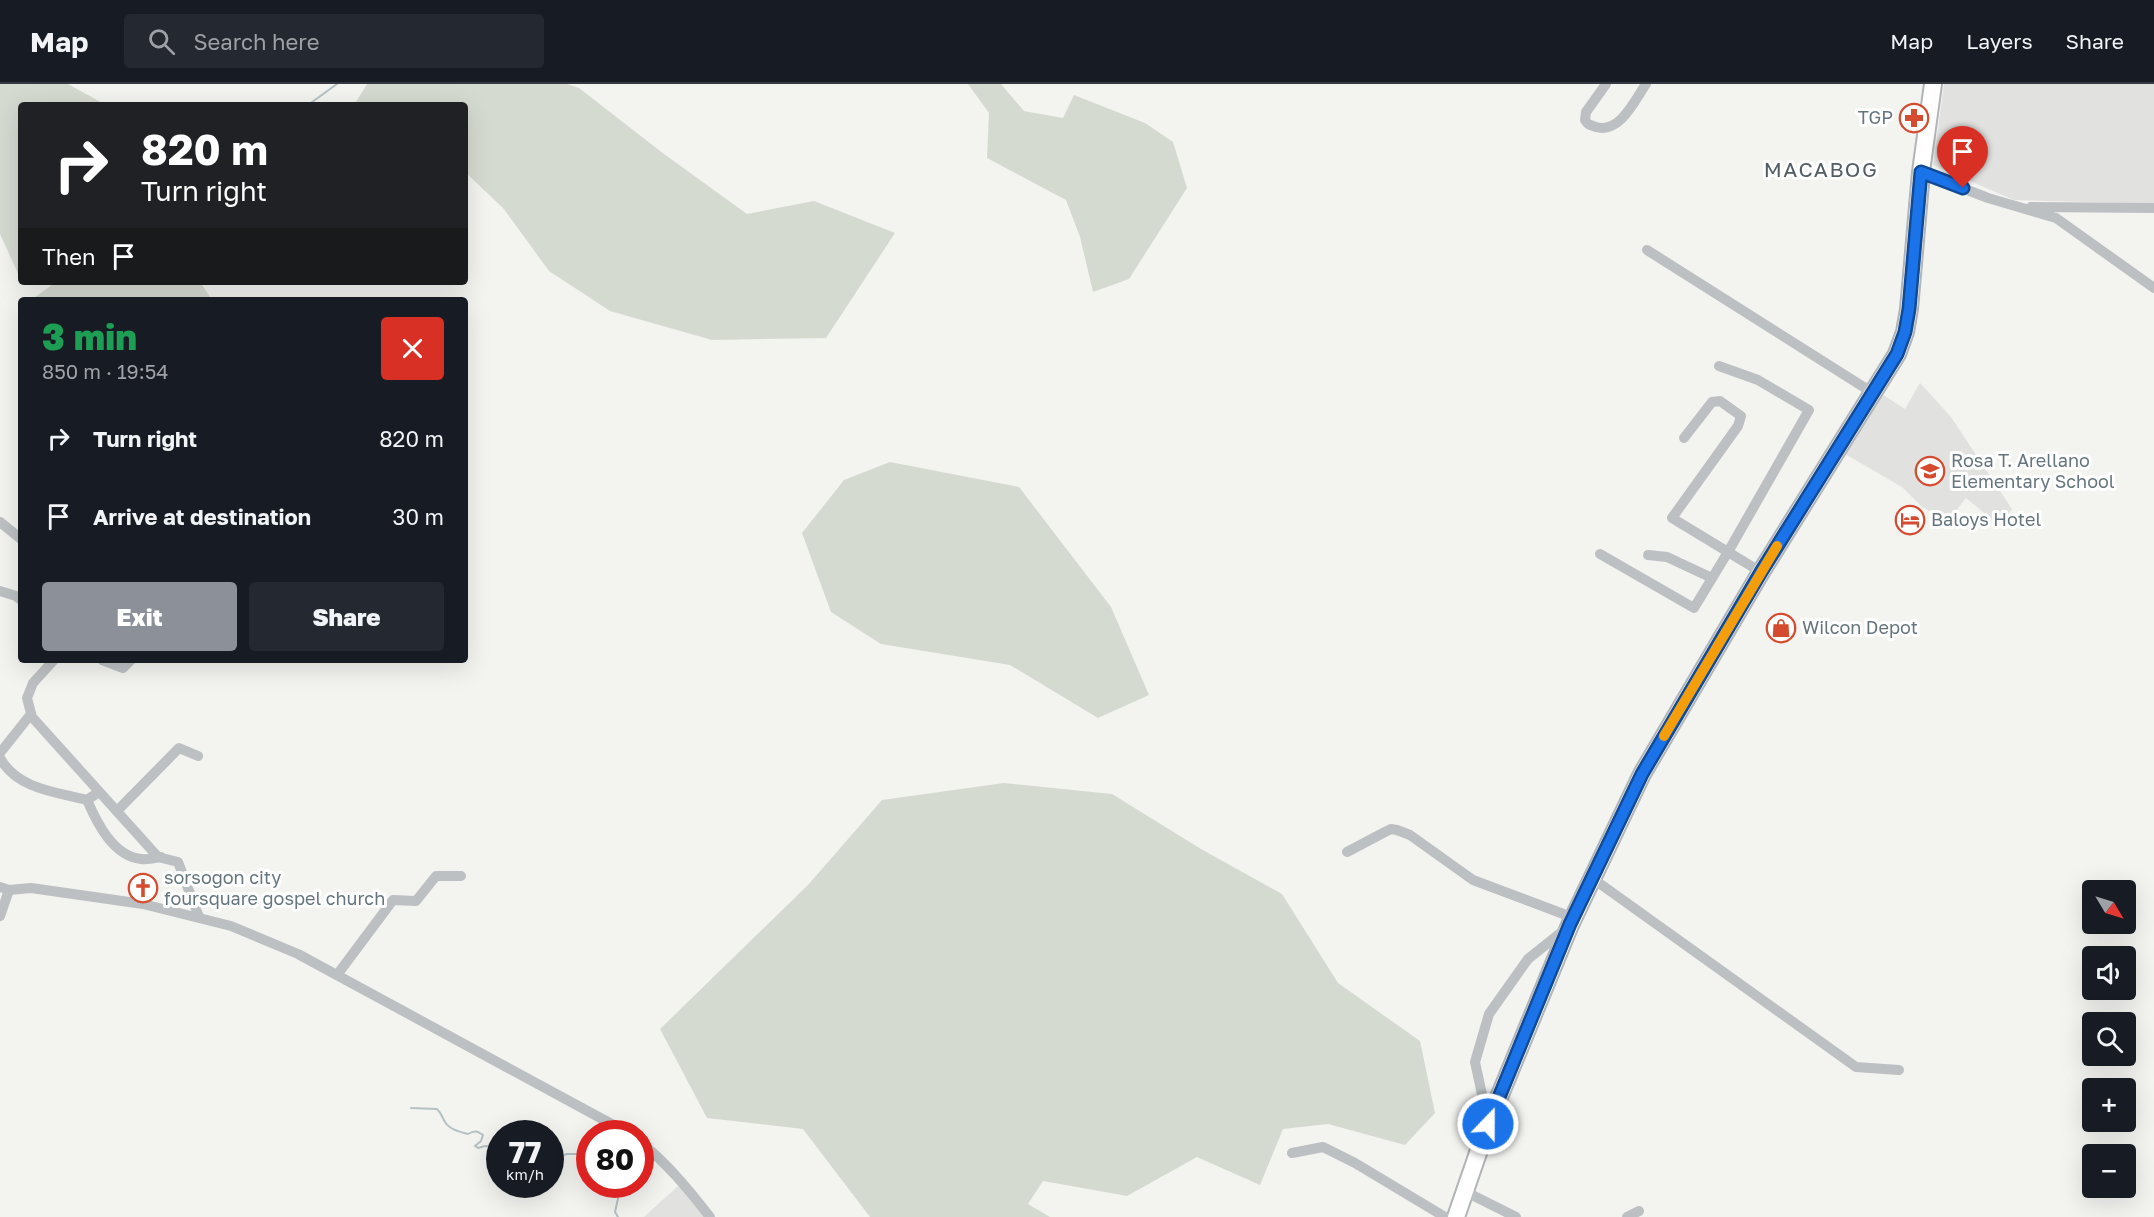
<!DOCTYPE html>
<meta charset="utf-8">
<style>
body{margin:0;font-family:"Golos Text",sans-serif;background:#242831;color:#f1f3f6;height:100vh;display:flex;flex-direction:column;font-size:22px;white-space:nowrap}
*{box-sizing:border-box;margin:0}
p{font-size:20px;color:#9ea1a6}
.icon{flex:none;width:33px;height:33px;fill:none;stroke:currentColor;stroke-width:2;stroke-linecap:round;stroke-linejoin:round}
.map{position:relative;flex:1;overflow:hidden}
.sheet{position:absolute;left:18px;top:213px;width:450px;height:366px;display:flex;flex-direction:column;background:#171b24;border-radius:6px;box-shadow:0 6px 24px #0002}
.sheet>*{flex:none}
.top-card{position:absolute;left:18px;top:18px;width:450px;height:183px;border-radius:6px;box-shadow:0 6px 24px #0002;background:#202124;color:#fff;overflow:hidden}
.needle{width:39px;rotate:128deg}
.fabs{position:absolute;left:2082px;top:796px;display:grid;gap:12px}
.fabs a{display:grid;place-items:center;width:54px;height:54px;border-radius:6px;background:#171b24;box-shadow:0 6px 24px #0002;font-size:30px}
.speed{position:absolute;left:486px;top:1036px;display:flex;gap:12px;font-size:30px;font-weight:700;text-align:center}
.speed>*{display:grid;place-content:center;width:78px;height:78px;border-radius:50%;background:#171b24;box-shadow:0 6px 24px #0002;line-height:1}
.speed small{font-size:15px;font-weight:400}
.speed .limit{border:9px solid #d22;background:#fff;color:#111}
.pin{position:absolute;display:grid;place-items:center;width:51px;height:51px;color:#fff;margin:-62px -26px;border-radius:50% 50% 50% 0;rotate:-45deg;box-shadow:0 0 6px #0007}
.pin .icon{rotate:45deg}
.me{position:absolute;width:66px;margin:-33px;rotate:22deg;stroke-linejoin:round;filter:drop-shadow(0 0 4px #0008)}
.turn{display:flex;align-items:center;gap:21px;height:126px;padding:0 24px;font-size:27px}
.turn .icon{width:78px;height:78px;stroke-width:2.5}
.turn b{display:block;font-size:42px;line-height:51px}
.then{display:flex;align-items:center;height:57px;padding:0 24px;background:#0003;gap:12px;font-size:22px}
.round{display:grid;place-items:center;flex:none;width:63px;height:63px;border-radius:6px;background:#242831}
.headline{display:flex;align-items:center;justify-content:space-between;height:102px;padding:0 24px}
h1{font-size:36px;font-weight:800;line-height:45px;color:#1e9e55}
.cta{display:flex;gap:12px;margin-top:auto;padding:12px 24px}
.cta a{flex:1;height:69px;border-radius:6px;background:#8c9099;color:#fff;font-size:24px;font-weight:800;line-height:69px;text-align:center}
.cta a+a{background:#242831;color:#f1f3f6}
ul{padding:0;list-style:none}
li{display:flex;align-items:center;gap:18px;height:78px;padding:0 24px}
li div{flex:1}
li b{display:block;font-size:22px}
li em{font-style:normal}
header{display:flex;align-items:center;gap:36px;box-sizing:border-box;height:84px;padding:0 30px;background:#171b24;border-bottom:2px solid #363941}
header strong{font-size:28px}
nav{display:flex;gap:33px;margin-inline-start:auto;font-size:21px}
.search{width:420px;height:54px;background:#242831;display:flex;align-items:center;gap:15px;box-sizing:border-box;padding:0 21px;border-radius:6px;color:#9ea1a6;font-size:22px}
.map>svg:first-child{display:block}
</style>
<header>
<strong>Map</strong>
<div class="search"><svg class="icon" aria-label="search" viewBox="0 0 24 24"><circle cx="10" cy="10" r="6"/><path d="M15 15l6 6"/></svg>Search here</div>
<nav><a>Map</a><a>Layers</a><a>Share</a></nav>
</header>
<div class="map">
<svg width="2154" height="1133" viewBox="0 0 2154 1133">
<rect width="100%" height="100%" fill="#f3f3f0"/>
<g fill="#e1e2e0">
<path d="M1944 0H2154V120L2014 116 1933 81Z"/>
<path d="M1920 299 1951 333 2012 425 1999 441 1966 414 1948 437 1922 423 1902 403 1845 370 1882 310 1905 325Z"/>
<path d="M679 1101 704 1133H644Z"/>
</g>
<g fill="#d5dad1">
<path d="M0 0H68L106 21H21V196L0 150Z"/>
<path d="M367 0H567L579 4 664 70 747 130 814 117 895 149 826 254 712 256 610 227 549 187 503 124 465 88V21H354Z"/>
<path d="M968 0H1001L1024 27 1063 34 1074 11 1145 39 1173 58 1187 104 1129 195 1093 208 1080 153 1066 116 987 74 989 29Z"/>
<path d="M56 198H200L212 216H31Z"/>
<path d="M890 378 1019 403 1111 523 1149 611 1098 634 1010 581 881 560 831 528 802 449 844 396Z"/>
<path d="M1004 699 1112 710 1201 765 1282 810 1338 899 1420 957 1435 1029 1405 1061 1328 1040 1283 1045 1260 1101 1197 1073 1127 1112 1043 1097 1028 1120 1050 1133H870L803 1045 707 1034 660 945 808 801 882 716Z"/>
</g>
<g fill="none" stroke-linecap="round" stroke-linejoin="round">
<g stroke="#b5c2c5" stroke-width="2">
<path d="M308 21 337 0"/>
<path d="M411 1024 437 1025C442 1030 442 1033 445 1038 450 1046 461 1048 468 1050 475 1046 477 1047 483 1051L481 1057 475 1062 478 1064 485 1062 500 1063"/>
<path d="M550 1081 566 1070H590"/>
<path d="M618 1133 615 1128 621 1101"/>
</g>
<g stroke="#b1b5b7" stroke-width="20">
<path id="highway" d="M1456 1133 1488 1040 1570 841 1642 690 1761 488 1897 270 1905 248 1909 225 1921 88 1933 0"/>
</g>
<g stroke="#bcc0c3" stroke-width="10">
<path d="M1606 0 1586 28 1585 36C1588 41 1590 41 1596 43 1620 50 1635 16 1646 0"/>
<path d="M1921 88 1988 114 2056 134 2154 204"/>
<path d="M2031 123 2154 124"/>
<path d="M1647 166 1873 309"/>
<path d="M1684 354 1712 318 1720 317 1741 332 1738 342 1672 434 1761 488"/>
<path d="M0 438 21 455"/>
<path d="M1600 470 1694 524 1728 468 1809 326 1758 296 1719 282"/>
<path d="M1648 471 1667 473 1712 494"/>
<path d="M0 507 16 512 21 516"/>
<path d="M54 576 33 599 27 614 32 633 158 773 178 778 199 833"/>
<path d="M102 576 123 584 131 576"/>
<path d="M0 669 31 630"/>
<path d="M0 674C17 705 56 708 87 716L99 708"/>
<path d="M87 716C97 739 113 772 141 775 147 776 155 774 161 773"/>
<path d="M117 727 179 664 198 672"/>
<path d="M1347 768 1383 749 1391 745 1397 746 1410 751 1473 796 1574 834"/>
<path d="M1592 794 1856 983 1899 986"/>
<path d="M0 803 9 806 31 804 143 820 231 842 298 870 630 1050"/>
<path d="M0 832 9 806"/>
<path d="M337 891 393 816 416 817 436 792H461"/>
<path d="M1488 1038 1475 978 1489 930 1528 875 1568 843"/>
<path d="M640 1058C667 1079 689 1106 710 1133"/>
<path d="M1292 1069 1323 1063 1355 1079 1445 1133"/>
<path d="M1464 1107 1516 1133"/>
<path d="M1627 1133 1639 1127"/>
</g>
<use href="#highway" stroke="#fff" stroke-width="16"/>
</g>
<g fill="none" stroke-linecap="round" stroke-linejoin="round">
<g stroke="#114b97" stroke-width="15">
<path id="route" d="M1488 1040 1570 840 1642 690 1761 488 1897 270 1905 248 1909 225 1921 88 1963 104"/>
</g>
<use href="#route" stroke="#1a73e8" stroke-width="10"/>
<path stroke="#f59e0b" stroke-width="10" d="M1664 652 1777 462"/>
</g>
<defs>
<g id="pharmacy-ring" transform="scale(1.5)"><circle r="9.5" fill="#fff" stroke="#d44b2f" stroke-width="1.5"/><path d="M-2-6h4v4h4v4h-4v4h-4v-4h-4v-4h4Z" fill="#d44b2f"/></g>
<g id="school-ring" transform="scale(1.5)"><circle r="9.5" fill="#fff" stroke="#d44b2f" stroke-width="1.5"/><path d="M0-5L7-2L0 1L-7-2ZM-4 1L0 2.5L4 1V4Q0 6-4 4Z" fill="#d44b2f"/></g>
<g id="hotel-ring" transform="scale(1.5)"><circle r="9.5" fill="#fff" stroke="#d44b2f" stroke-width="1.5"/><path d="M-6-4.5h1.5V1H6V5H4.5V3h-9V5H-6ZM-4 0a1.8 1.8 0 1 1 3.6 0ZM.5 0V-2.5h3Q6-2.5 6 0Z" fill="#d44b2f"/></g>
<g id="shop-ring" transform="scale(1.5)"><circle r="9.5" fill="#fff" stroke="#d44b2f" stroke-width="1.5"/><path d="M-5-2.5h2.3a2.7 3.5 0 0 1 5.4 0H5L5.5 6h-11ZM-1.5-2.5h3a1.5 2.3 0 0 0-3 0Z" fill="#d44b2f"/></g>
<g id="church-ring" transform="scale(1.5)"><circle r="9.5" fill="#fff" stroke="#d44b2f" stroke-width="1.5"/><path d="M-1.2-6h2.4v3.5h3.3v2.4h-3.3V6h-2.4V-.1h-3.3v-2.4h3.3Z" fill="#d44b2f"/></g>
</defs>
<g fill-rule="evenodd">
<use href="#pharmacy-ring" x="1914" y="34"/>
<use href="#school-ring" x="1930" y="387"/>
<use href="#hotel-ring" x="1910" y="436"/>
<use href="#shop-ring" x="1781" y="544"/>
<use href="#church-ring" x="143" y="804"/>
</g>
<g text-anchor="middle" stroke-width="6" stroke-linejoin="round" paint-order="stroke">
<g font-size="18" fill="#65757e" stroke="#fff" text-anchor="start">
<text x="1893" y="40" text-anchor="end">TGP</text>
<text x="1951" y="383">Rosa T. Arellano<tspan x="1951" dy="21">Elementary School</tspan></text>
<text x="1931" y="442">Baloys Hotel</text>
<text x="1802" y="550">Wilcon Depot</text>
<text x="164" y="800">sorsogon city<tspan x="164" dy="21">foursquare gospel church</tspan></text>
</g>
<g font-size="21" letter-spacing="1.5" fill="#525d64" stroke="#fff">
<text x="1821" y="93">MACABOG</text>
</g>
</g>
</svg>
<div class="fabs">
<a><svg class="needle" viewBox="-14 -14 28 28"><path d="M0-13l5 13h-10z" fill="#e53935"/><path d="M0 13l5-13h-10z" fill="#9ea1a6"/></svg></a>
<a><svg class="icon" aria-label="sound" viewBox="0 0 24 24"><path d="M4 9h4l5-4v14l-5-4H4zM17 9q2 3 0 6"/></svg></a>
<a><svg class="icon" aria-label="search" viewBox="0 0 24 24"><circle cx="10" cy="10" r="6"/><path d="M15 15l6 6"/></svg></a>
<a>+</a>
<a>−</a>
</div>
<div class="speed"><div>77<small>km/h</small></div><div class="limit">80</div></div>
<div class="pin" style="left:1963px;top:104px;background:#d93025"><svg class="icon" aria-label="arrive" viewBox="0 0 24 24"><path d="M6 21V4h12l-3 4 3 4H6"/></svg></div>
<svg class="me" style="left:1488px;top:1040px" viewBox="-20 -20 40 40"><circle r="17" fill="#1a73e8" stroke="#fff" stroke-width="3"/><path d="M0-11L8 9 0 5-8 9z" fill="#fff"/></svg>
<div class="top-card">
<div class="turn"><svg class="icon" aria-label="right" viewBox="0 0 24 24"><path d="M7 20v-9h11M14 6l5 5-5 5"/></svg><div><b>820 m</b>Turn right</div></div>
<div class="then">Then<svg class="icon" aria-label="arrive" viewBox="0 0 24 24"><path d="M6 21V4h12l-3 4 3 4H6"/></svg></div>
</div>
<section class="sheet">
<div class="headline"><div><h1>3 min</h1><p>850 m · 19:54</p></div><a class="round" style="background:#d93025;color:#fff"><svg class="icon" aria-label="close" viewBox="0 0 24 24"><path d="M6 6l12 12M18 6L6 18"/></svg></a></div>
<ul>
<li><svg class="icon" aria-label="right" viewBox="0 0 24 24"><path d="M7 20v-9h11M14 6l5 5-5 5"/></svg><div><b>Turn right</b></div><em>820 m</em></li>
<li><svg class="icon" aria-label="arrive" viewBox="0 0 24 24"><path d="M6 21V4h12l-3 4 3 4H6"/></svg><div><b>Arrive at destination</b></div><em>30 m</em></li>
</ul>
<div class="cta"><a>Exit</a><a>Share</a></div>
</section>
</div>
